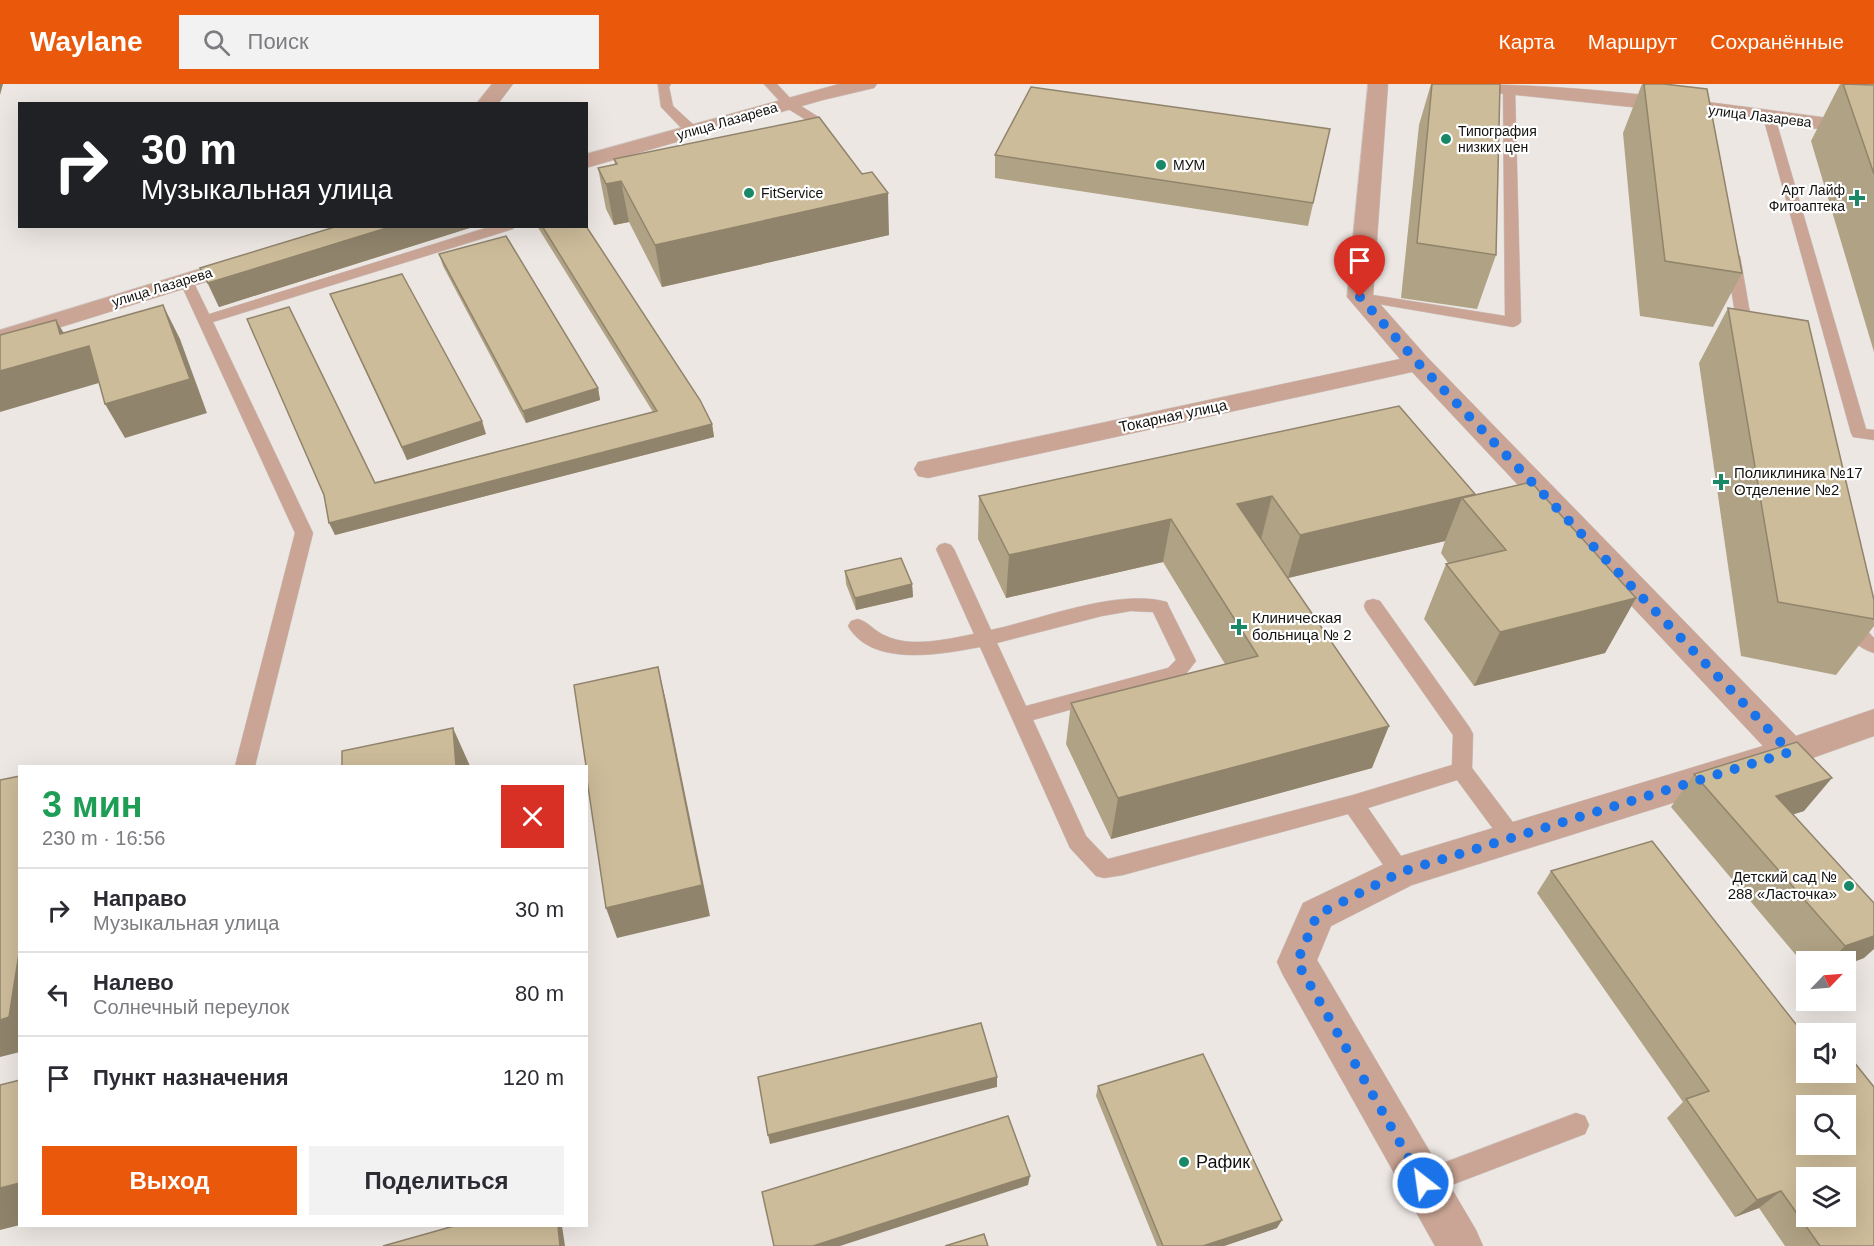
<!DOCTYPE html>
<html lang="ru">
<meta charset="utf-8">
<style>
body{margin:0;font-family:Arial,sans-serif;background:#f2f2f3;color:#2b2b33;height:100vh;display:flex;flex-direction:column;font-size:22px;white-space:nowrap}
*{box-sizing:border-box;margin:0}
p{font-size:20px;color:#7c7c81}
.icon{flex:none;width:33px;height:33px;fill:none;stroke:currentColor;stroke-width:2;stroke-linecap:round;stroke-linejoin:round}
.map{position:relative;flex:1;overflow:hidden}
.details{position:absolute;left:18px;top:681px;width:570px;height:462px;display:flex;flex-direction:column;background:#fff;border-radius:0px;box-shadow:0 6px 24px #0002}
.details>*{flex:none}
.guide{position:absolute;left:18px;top:18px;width:570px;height:126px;border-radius:0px;box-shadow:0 6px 24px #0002;background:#202124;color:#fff;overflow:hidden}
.needle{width:39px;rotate:65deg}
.controls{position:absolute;left:1796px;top:867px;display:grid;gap:12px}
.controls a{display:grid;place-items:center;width:60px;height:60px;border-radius:0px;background:#fff;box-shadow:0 6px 24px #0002;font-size:30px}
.pin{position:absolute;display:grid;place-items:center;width:51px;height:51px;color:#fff;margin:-62px -26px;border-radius:50% 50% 50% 0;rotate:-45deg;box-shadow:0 0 6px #0007}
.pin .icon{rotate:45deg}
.me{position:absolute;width:66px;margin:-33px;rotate:330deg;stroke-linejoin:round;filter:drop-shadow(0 0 4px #0008)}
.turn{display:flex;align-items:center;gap:21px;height:126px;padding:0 24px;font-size:27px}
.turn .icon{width:78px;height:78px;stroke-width:2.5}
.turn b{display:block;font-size:42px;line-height:51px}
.round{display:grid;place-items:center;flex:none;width:63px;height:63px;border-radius:0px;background:#f2f2f3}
.summary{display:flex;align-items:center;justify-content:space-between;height:102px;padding:0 24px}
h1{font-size:36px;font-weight:800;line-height:45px;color:#1e9e55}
.action{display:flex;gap:12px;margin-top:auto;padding:12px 24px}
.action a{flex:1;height:69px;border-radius:0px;background:#ea580c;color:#fff;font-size:24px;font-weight:800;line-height:69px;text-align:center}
.action a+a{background:#f2f2f3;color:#2b2b33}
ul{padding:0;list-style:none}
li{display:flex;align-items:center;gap:18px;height:84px;padding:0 24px;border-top:2px solid #e1e1e2}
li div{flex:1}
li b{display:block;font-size:22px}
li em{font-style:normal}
header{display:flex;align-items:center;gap:36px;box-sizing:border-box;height:84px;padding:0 30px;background:#ea580c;color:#fff}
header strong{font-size:28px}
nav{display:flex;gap:33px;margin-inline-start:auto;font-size:21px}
.search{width:420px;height:54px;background:#f2f2f3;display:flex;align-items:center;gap:15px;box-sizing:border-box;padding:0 21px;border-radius:0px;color:#7c7c81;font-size:22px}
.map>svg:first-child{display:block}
</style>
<header>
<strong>Waylane</strong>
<div class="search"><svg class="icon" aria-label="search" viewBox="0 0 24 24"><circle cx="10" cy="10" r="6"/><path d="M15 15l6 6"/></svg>Поиск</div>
<nav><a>Карта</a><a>Маршрут</a><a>Сохранённые</a></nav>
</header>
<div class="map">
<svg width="1874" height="1162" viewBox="0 0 1874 1162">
<rect width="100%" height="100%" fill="#ede7e3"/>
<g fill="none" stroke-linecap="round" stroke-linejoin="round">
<g stroke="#cac5c1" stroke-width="1">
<g id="lane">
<path d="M658 0H671L669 3 673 22 697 44 698 47 697 50H687L661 23Z"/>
<path d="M764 0H777L793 17 820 34 831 55 830 58H820L811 39 785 23Z"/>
<path d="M1509 1 1515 5 1521 238 1518 241 1513 243 1355 216 1353 213 1360 209 1505 232 1503 5Z"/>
<path d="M1769 29 1775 33 1866 345 1874 346V356L1853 353 1851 349 1763 33Z"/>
<path d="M492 142H515L513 145 213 238 313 449 255 682H235L295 449 179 196 181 193H191L209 230Z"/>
<path d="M1733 168 1740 172 1751 235 1763 249 1760 252H1750L1736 236 1726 172Z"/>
<path d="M945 459 951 461 954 465 991 546C1042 535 1118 504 1167 518L1169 523 1196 577 1182 595 1033 636 1086 752 1108 775 1353 711 1452 681 1453 651 1366 527 1364 522 1366 517 1373 515 1380 517 1470 644 1473 650 1472 684 1521 749 1524 755 1521 761 1513 764 1505 761 1457 696 1368 724 1412 788 1409 795 1401 797 1393 795 1348 730 1123 791 1104 794 1096 792 1070 764 980 563C942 570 872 584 848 542L851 537 858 535C869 538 875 548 886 552 911 564 948 555 974 550L936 465 939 461ZM1131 527 1153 528 1176 576 1168 584 1026 622 997 559 1102 532Z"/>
<path d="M1846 529 1853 531 1874 554V569C1857 564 1845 551 1837 536L1839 531Z"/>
<path d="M1576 1029 1585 1032 1589 1041 1585 1050 1423 1112 1414 1108 1410 1099 1414 1090Z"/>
</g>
</g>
<g stroke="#cac5c1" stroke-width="1">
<g id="street">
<path d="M492 0H513L498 20H476Z"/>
<path d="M839 0H877L874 4 823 16 586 84V70Z"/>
<path d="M1368 0H1388L1373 212 1427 273 1796 652 1874 625V652L1790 682 1412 801 1331 842 1317 876 1476 1146 1483 1162H1435L1283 891 1277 878 1303 819 1401 772 1763 662 1412 288 928 394 918 392 914 385 918 378 928 376 1400 275 1347 213Z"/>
<path d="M1458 0C1597 0 1736 22 1874 40V52L1708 31 1468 6 1461 4Z"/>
<path d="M245 171 254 173 257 178 254 183 0 262V246Z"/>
</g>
</g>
<use href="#lane" fill="#caa595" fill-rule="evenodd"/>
<use href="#street" fill="#caa595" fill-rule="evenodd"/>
</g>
<g fill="#b0a284">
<path d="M1431 0H1500L1496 171 1477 225 1401 214 1419 41Z"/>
<path d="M1642 0H1664L1742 189 1713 243 1640 232 1623 49Z"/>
<path d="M1840 0 1874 1V268L1811 57Z"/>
<path d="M1330 45 1308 142 995 94V71Z"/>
<path d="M614 75 889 151 662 203 629 138 614 141 606 125 598 84 615 81Z"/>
<path d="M338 142H476L219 223 200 184Z"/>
<path d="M537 142H586L712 340 714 353 335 451 324 411 653 328Z"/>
<path d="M439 170 598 304 600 316 526 339 443 182Z"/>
<path d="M330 210 486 350 407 376 335 222Z"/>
<path d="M1728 224 1874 516V542L1836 591 1741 572 1699 279Z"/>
<path d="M1475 410 1636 514 1605 569 1474 602 1424 535 1446 480 1448 479 1441 469 1445 457 1288 494 1372 684 1111 755 1066 660 1071 619 1225 580 1163 478 1006 514 978 455 979 412Z"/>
<path d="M845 487 912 500 913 513 856 526 846 500Z"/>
<path d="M1694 690 1804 727 1793 730 1864 874 1845 881V878H1806V883L1671 723Z"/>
<path d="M1551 787 1874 1162H1785L1759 1124 1735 1133 1667 1034 1683 1018 1537 809Z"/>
<path d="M1098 1002 1277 1144 1224 1162H1157L1096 1012Z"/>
</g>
<g fill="#90846c">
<path d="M0 0H3L0 11Z"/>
<path d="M621 97 629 138 614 141 606 100Z"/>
<path d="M888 109 889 151 662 203 655 161Z"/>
<path d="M393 142H476L219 223 208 199Z"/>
<path d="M163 221 180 255 207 329 125 354 105 320Z"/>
<path d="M56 236 74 266 89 262 109 296 0 328V287L60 250Z"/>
<path d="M598 304 600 316 526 339 523 327Z"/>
<path d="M482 337 486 350 407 376 402 363Z"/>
<path d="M712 340 714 353 335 451 329 439Z"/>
<path d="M1475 410 1462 414 1445 457 1288 494 1300 451Z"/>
<path d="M1272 412 1261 456 1237 420Z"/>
<path d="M1171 435 1163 478 1006 514 1009 471Z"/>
<path d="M912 500 913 513 856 526 855 514Z"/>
<path d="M1636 514 1605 569 1474 602 1500 548Z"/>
<path d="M658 583 666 617 710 832 617 854 606 824Z"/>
<path d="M1389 642 1372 684 1111 755 1118 714Z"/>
<path d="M453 644 470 682H456Z"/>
<path d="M1832 694 1804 727 1750 744 1776 712Z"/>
<path d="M1874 852V865L1864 874 1845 881V878H1829L1845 862Z"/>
<path d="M20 863V968L0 973V936Z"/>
<path d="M997 993V1003L770 1060 768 1051Z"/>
<path d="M1030 1092 1028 1101 840 1162H813Z"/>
<path d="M20 1099V1141L0 1146V1104Z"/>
<path d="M1781 1107 1759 1124 1735 1133 1757 1116Z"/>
<path d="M1282 1136 1277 1144 1224 1162H1203Z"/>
<path d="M558 1142H562L565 1162H560Z"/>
</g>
<g fill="#cdbc9a" stroke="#90846c" stroke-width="1.5" fill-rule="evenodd">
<path d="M1432 0H1500L1496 171 1417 159Z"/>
<path d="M1644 0H1664L1707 5 1742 189 1665 177Z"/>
<path d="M1843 0 1874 1V90Z"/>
<path d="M1031 3 1330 45 1313 119 995 71Z"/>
<path d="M819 33 862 90 872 88 888 109 655 161 621 97 606 100 598 84 617 80 614 75Z"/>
<path d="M338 142H393L208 199 200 184Z"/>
<path d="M542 142H586L700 316 712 340 329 439 324 411 247 235 289 223 375 399 657 327Z"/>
<path d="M506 152 598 304 523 327 439 170Z"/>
<path d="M402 190 482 337 402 363 330 210Z"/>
<path d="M163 221 190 295 105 320 89 262 0 287V251L56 236 60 250Z"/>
<path d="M1728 224 1808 237 1874 516V535L1778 518Z"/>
<path d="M1399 322 1475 410 1300 451 1272 412 1237 420 1389 642 1118 714 1071 619 1258 572 1171 435 1009 471 979 412Z"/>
<path d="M1531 398 1636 514 1500 548 1446 480 1506 466 1462 414Z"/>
<path d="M901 474 912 500 855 514 845 487Z"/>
<path d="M658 583 702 801 606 824 586 689V682L574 601Z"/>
<path d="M453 644 456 682H342V667Z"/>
<path d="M1797 658 1832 694 1776 712 1874 819V852L1845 862 1694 690Z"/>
<path d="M20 692V863L9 933 0 936V696Z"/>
<path d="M1652 757 1806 953V988H1845V967L1874 1003V1162H1820L1781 1107 1757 1116 1686 1015 1709 1007 1551 787ZM1806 1022H1845V1060H1806ZM1806 1094H1845V1132H1806Z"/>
<path d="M981 939 997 993 768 1051 758 993Z"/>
<path d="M1203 970 1282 1136 1203 1162H1163L1098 1002Z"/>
<path d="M20 996V1099L0 1104V1001Z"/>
<path d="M1008 1032 1030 1092 813 1162H774L762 1108Z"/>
<path d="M454 1142H558L560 1162H383Z"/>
<path d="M984 1150 988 1162H945Z"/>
</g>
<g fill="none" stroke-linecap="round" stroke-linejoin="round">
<path stroke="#1a73e8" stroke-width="10" stroke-dasharray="0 18" d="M1360 213 1418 279 1790 668 1401 788 1317 831 1297 878 1423 1099"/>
</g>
<g fill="#198866" stroke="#fff" stroke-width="2">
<circle cx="1446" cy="55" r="6"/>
<circle cx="1161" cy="81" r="6"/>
<circle cx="749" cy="109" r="6"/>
<path d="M1854 105h6v6h6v6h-6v6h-6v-6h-6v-6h6z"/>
<path d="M1718 389h6v6h6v6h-6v6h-6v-6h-6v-6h6z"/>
<path d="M1236 534h6v6h6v6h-6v6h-6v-6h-6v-6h6z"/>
<circle cx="1849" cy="802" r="6"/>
<circle cx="1184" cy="1078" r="6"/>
</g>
<g text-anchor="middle" stroke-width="4.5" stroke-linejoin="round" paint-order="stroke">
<g font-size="14" fill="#131210" stroke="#fff">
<text transform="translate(1760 32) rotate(7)" y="5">улица Лазарева</text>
<text transform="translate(727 37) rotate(-16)" y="5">улица Лазарева</text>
<text transform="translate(162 203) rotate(-17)" y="5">улица Лазарева</text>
</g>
<g font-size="14" fill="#131210" stroke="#fff" text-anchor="start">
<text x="1458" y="52">Типография<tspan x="1458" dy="16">низких цен</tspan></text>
<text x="1173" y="86">МУМ</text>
<text x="1845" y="111" text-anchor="end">Арт Лайф<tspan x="1845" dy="16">Фитоаптека</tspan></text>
<text x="761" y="114">FitService</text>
</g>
<g font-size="15" fill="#131210" stroke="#fff">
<text transform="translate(1173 332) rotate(-12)" y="5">Токарная улица</text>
</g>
<g font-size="15" fill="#131210" stroke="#fff" text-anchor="start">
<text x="1734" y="394">Поликлиника №17<tspan x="1734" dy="17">Отделение №2</tspan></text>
<text x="1252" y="539">Клиническая<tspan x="1252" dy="17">больница № 2</tspan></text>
<text x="1837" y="798" text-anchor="end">Детский сад №<tspan x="1837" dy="17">288 «Ласточка»</tspan></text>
</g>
<g font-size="18" fill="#131210" stroke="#fff" text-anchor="start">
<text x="1196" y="1084">Рафик</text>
</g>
</g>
</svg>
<div class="controls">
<a><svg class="needle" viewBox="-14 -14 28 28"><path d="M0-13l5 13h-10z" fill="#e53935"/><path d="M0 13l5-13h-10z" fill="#7c7c81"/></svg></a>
<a><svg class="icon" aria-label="sound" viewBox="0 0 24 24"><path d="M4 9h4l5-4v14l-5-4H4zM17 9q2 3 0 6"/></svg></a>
<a><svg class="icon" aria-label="search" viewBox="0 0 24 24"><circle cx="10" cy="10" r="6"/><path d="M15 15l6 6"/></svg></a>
<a><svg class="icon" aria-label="layers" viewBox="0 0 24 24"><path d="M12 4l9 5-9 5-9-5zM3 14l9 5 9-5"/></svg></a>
</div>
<div class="pin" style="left:1360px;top:213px;background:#d93025"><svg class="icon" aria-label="arrive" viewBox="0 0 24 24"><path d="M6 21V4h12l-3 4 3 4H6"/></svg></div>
<svg class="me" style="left:1423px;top:1099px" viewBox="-20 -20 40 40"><circle r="17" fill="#1a73e8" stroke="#fff" stroke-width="3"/><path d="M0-11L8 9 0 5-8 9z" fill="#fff"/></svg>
<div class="guide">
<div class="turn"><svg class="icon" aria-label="right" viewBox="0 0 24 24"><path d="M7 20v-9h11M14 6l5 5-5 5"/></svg><div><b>30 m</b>Музыкальная улица</div></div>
</div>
<section class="details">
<div class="summary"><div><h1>3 мин</h1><p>230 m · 16:56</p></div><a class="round" style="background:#d93025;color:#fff"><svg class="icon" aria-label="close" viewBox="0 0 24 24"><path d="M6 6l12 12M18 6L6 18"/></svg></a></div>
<ul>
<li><svg class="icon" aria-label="right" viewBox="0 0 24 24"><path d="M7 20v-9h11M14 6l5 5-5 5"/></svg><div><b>Направо</b><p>Музыкальная улица</p></div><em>30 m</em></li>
<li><svg class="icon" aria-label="left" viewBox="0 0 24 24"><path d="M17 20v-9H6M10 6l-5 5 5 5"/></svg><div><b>Налево</b><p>Солнечный переулок</p></div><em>80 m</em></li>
<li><svg class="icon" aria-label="arrive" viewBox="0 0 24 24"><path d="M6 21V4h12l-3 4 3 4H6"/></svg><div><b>Пункт назначения</b></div><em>120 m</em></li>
</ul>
<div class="action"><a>Выход</a><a>Поделиться</a></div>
</section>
</div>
